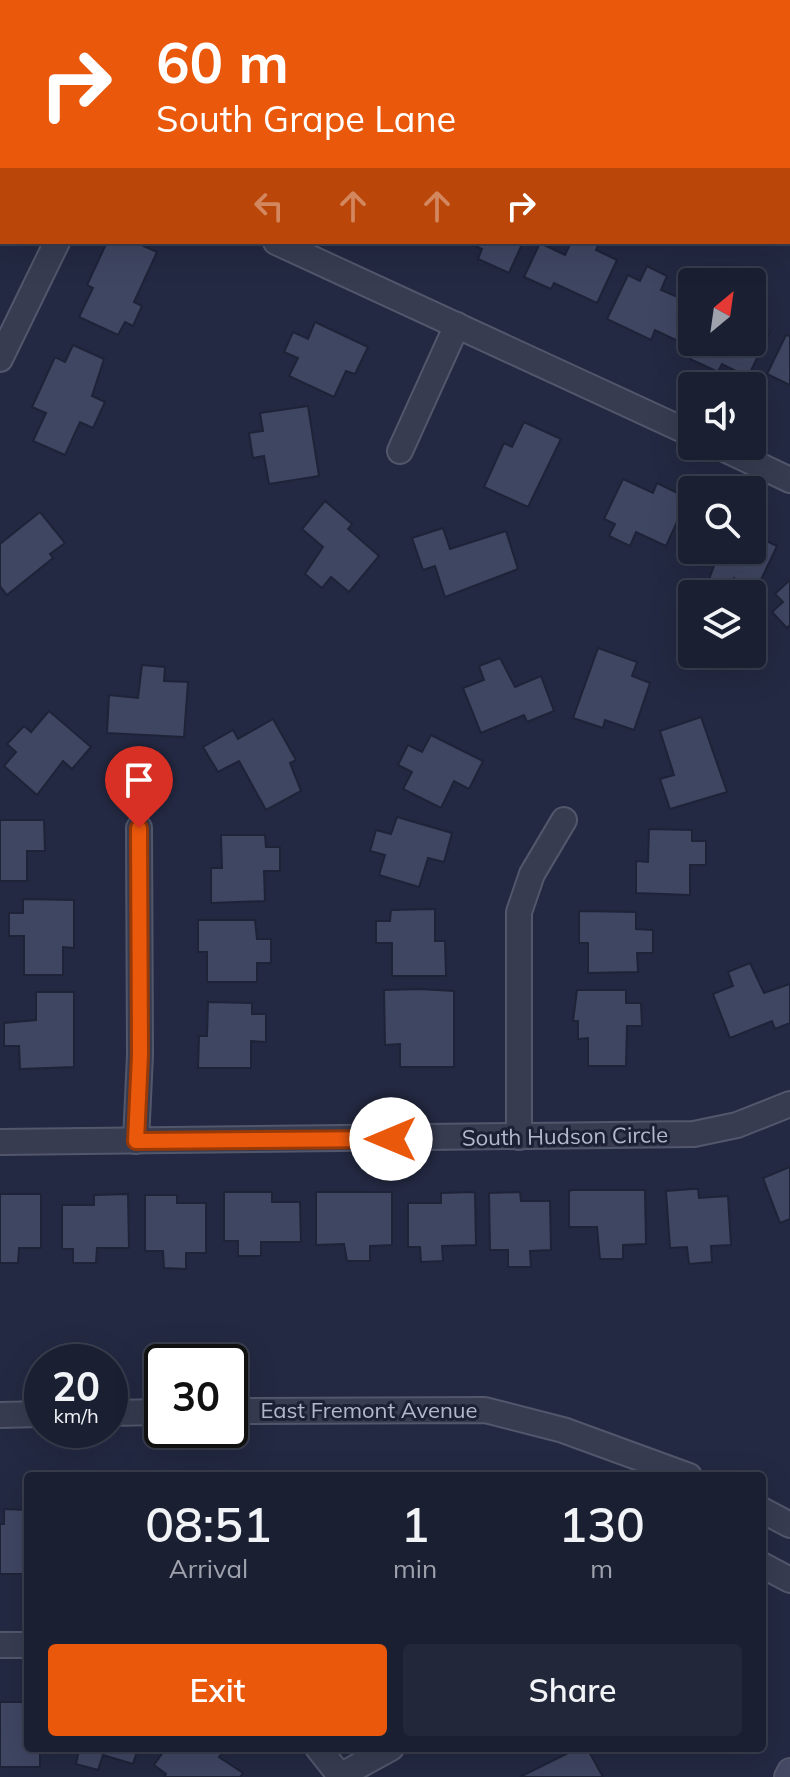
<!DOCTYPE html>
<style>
body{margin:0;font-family:Mulish,sans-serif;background:#23273a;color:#f1f3f6;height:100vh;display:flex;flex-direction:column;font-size:30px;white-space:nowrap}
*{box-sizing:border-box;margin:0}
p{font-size:26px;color:#9fa2ac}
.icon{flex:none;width:44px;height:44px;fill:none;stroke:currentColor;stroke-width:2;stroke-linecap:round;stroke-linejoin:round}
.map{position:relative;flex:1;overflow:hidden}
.side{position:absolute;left:24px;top:1472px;width:742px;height:280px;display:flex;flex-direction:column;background:#1a1f32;border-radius:8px;box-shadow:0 8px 32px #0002,0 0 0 2px #383d4d}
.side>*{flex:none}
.guide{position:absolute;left:0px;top:0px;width:790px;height:244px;box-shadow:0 8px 32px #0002,0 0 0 2px #383d4d;background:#ea580c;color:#fff;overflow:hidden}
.needle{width:52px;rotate:29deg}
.fabs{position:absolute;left:678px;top:268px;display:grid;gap:16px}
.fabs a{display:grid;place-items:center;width:88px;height:88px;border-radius:8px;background:#1a1f32;box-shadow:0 8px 32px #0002,0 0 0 2px #383d4d;font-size:40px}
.speed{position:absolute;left:24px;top:1344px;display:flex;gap:16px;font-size:40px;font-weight:700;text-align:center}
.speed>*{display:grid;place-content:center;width:104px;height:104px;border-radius:50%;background:#1a1f32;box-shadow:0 8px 32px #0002,0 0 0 2px #383d4d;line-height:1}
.speed small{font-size:20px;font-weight:400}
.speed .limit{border:4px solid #111;border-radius:12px;background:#fff;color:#111}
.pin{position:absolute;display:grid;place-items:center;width:68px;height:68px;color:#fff;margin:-82px -34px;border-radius:50% 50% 50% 0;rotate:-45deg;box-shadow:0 0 8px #0007}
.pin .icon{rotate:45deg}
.me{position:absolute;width:88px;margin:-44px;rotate:270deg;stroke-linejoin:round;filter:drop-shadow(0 0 6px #0008)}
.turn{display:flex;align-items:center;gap:28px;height:168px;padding:0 24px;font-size:36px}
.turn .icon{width:104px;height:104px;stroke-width:2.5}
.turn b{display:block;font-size:56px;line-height:68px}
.lanes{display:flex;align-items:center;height:76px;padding:0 24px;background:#0003;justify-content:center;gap:40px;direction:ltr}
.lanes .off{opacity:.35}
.eta{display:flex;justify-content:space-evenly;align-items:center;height:136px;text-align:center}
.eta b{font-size:48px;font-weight:600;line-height:56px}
.button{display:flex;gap:16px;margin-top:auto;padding:16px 24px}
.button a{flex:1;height:92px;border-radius:8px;background:#ea580c;color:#fff;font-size:32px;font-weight:600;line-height:92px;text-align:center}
.button a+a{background:#23273a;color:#f1f3f6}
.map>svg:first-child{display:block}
</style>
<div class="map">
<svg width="790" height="1777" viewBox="0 0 790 1777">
<rect width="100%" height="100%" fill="#232942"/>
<g fill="#3f4662" stroke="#1e2338" stroke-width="2">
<path d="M107 242H135L157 252 134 302 142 306 133 326 125 322 118 335 79 317 93 288 87 285Z"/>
<path d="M467 242H523L509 273 478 259 482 249Z"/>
<path d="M571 242H600L596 250 617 260 597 303 554 283 551 289 524 277 540 243 565 255Z"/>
<path d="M647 266 667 276 661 290 692 303V318L680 342 655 330 651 340 607 319 628 275 640 281Z"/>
<path d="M315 322 368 347 355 374 346 371 334 397 289 376 298 358 284 352 293 332 308 339Z"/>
<path d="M752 323 770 331 748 377 722 364 718 372 690 359 697 342H752Z"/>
<path d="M786 335 790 336V385L767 374Z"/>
<path d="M73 345 104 359 92 396 105 402 93 428 80 422 65 455 33 441 46 413 32 407 55 357 65 362Z"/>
<path d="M308 406 319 476 269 484 264 456 253 458 249 433 263 431 260 413Z"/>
<path d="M524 422 561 439 528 507 484 487 504 443 512 447Z"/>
<path d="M623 479 653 493 657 483 688 498 666 546 636 532 630 546 609 536 615 524 604 519Z"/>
<path d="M325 501 352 524 348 529 379 556 349 592 331 577 322 588 305 574 323 547 302 529Z"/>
<path d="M40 512 65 543 50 554 53 558 7 595 0 586V544Z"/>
<path d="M443 528 450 549 506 531 518 569 445 597 435 566 423 570 412 538Z"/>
<path d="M752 534 777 546 757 588 734 578 728 591 708 582 719 552 715 550H752Z"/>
<path d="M790 580V625L787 628 772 612 783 602 775 594Z"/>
<path d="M598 648 637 662 632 676 650 683 634 730 605 720 603 728 573 718Z"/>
<path d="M500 658 515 687 541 676 554 711 527 722 524 715 481 733 463 688 484 680 479 666Z"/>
<path d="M142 665 165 667 164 681 188 682 184 737 107 733 109 695 138 698Z"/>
<path d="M49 711 91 747 72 769 63 761 37 795 4 766 16 752 7 744 24 726 31 732Z"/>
<path d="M701 717 727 792 670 809 660 779 674 775 660 731Z"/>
<path d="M273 719 296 760 290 763 301 791 266 810 239 761 218 772 203 747 233 730 238 739Z"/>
<path d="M431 735 483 761 469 789 454 781 441 808 403 789 412 772 398 765 408 745 422 752Z"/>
<path d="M397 817 452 833 444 862 428 858 419 887 379 875 385 855 370 851 376 830 391 834Z"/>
<path d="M0 820H44L45 851H27V881H0Z"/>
<path d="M649 829 692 830V841H706V865H690V895L636 893V861L648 862Z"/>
<path d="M221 835H265L266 847H280V871H264L265 901 211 903V868H222Z"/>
<path d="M23 899 74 900V948L63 947V975H24V936H9V913H23Z"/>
<path d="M435 909V941H445L446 976H392V943H376V921H390L391 910Z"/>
<path d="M579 911 636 912V929L653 930V953H637L638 972 588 973V943H579Z"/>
<path d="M198 920H255L257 939H271V963H257V982H207V952H198Z"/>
<path d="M750 963 764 993 790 984V1023L775 1029 772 1021 730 1038 713 994 733 986 728 972Z"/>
<path d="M419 989 454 991V1067H400V1044L385 1045 384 990Z"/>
<path d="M577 990H626V1003H641L642 1026H627L626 1066H588V1038L578 1039V1021H573Z"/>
<path d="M36 992H74V1067L20 1069 19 1046H4V1023L36 1020Z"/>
<path d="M208 1002 252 1003V1014H266V1042L251 1041V1068H198L199 1036H207Z"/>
<path d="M790 1167V1219L780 1223 763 1178Z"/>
<path d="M692 1189H698L699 1198 728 1196 731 1245 711 1246 712 1262 689 1264 687 1247 670 1248 666 1191Z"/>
<path d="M572 1190H645L646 1244 623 1245V1259H600L597 1227H569V1191Z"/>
<path d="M224 1192H272V1202H300L301 1242H261V1256H238V1241H224Z"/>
<path d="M316 1192H392V1245L370 1246V1261H347L344 1244 316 1245Z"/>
<path d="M472 1192 475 1193 476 1245 442 1246 443 1261 421 1262 420 1247H408V1203H441V1193Z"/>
<path d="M520 1192 521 1201H550L551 1250 530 1251 531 1267H508V1250H490L489 1193Z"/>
<path d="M0 1194H41V1248H19L18 1263H0Z"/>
<path d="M128 1194 129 1248H97L96 1263H73V1249H62V1205H94V1195Z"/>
<path d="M145 1195H177V1203H206V1253H186V1269L164 1268 163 1251H145Z"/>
<path d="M4 1509 28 1510V1574H0V1524H4Z"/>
<path d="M0 1702H28V1748H44L40 1752V1767H0Z"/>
<path d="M73 1748H138L133 1764 103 1755 98 1770 76 1764 79 1750Z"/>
<path d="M166 1748H222L225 1750 219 1757 243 1773 240 1777H164L166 1774 154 1765Z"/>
<path d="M578 1748H587L603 1777H520Z"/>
</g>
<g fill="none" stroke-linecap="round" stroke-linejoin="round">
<g stroke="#52576c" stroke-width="28">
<g id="street">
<path d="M0 118H2"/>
<path d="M276 242 692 434"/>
<path d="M0 359 57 242"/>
<path d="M718 446 790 480"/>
<path d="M400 451 457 325"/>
<path d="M519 1137V912L532 874 564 820"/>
<path d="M136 1141 140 1055 139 828"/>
<path d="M0 1142 694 1134 737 1125 790 1104"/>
<path d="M230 1411 485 1410 563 1430 689 1476"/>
<path d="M110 1413 162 1412"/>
<path d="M0 1415 42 1414"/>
<path d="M762 1510 790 1525"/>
<path d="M762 1565 790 1580"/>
<path d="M0 1645H28"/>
<path d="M318 1748 341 1777"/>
<path d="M340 1776 391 1748"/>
</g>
</g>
<g stroke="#52576c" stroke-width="28">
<g id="secondary">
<path d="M348 0 353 2"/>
<path d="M576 2 582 0"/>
<path d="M787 1777 790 1771"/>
</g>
</g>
<use href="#street" stroke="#373c51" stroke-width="24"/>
<use href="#secondary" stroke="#454964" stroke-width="24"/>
</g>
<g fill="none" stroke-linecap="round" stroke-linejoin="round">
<g stroke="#983908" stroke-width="20">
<path id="route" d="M139 828 140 1055 136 1141 391 1139"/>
</g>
<use href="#route" stroke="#ea580c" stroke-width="14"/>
</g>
<g text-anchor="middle" stroke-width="6" stroke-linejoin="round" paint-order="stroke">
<g font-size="22" fill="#b4b8cc" stroke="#1c2136">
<text transform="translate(565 1136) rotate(-1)" y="8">South Hudson Circle</text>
<text x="369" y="1418">East Fremont Avenue</text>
</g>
</g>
</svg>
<div class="fabs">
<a><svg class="needle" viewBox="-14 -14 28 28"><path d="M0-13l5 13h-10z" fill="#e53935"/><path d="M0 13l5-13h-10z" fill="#9fa2ac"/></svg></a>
<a><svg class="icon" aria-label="sound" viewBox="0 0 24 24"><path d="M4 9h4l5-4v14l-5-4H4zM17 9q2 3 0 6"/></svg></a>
<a><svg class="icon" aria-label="search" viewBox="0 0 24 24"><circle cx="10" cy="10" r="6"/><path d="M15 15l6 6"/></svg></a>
<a><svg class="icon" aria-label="layers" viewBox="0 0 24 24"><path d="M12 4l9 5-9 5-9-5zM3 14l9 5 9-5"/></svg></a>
</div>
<div class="speed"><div>20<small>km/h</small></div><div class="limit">30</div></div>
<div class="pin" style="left:139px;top:828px;background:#d93025"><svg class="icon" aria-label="arrive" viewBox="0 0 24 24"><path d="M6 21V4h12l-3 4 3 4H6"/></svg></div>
<svg class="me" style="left:391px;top:1139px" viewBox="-20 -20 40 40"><circle r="19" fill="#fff"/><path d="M0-13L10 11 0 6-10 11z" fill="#ea580c"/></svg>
<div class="guide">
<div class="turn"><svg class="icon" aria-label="right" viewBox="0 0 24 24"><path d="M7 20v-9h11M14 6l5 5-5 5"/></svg><div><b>60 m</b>South Grape Lane</div></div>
<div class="lanes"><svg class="icon off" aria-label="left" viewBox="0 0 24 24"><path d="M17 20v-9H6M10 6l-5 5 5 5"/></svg><svg class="icon off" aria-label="ahead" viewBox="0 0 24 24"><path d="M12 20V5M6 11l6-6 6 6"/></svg><svg class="icon off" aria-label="ahead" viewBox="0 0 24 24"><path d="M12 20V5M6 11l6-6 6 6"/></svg><svg class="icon" aria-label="right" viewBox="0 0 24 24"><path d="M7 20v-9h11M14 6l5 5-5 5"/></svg></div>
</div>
<section class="side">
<div class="eta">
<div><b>08:51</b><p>Arrival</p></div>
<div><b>1</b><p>min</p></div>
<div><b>130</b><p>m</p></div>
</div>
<div class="button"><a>Exit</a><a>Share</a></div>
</section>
</div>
